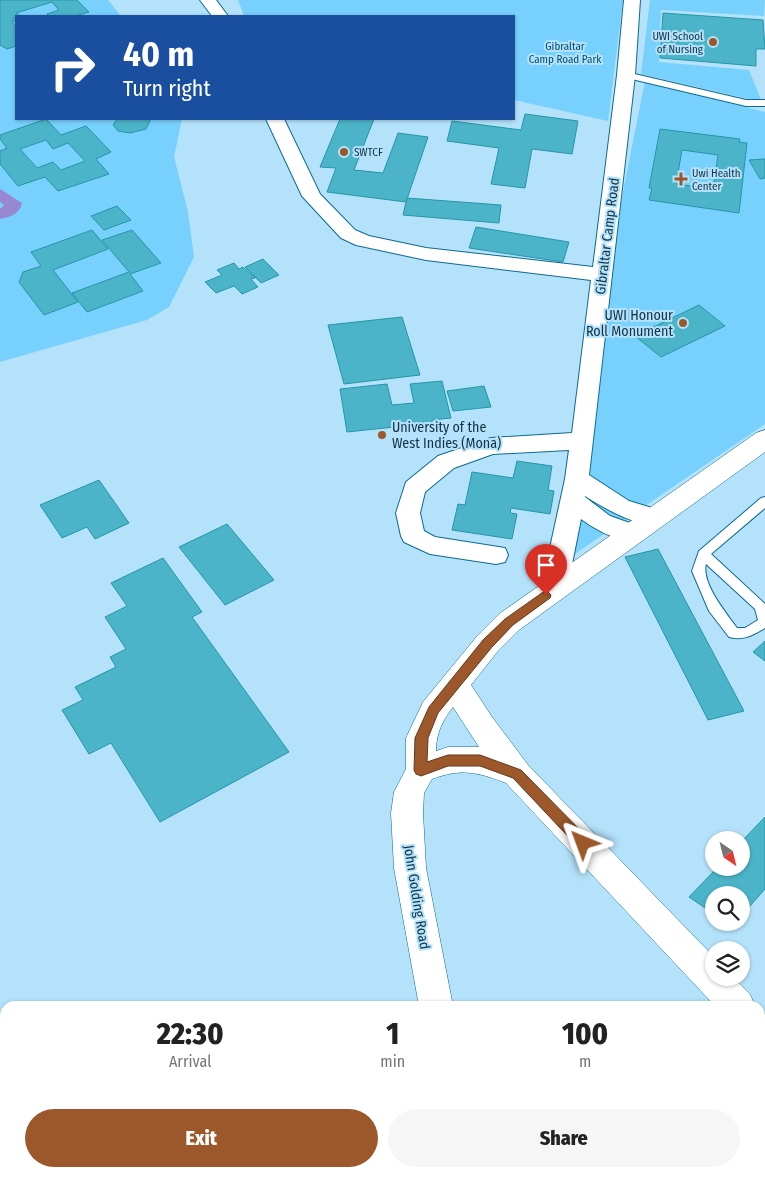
<!DOCTYPE html>
<style>
body{margin:0;font-family:"Fira Sans Condensed",sans-serif;background:#f6f6f6;color:#222;height:100vh;display:flex;flex-direction:column;font-size:19px;white-space:nowrap}
*{box-sizing:border-box;margin:0}
p{font-size:16px;color:#767676}
.icon{flex:none;width:28px;height:28px;fill:none;stroke:currentColor;stroke-width:2;stroke-linecap:round;stroke-linejoin:round}
.map{position:relative;flex:1;overflow:hidden}
.sheet{position:absolute;left:0px;top:1001px;width:765px;height:176px;display:flex;flex-direction:column;background:#fff;border-radius:15px 15px 0 0;box-shadow:0 1px 4px #0004}
.sheet>*{flex:none}
.banner{position:absolute;left:15px;top:15px;width:500px;height:105px;border-radius:0px;box-shadow:0 1px 4px #0004;background:#1a4fa0;color:#fff;overflow:hidden}
.needle{width:32px;rotate:145deg}
.fabs{position:absolute;left:705px;top:831px;display:grid;gap:10px}
.fabs a{display:grid;place-items:center;width:45px;height:45px;border-radius:50%;background:#fff;box-shadow:0 1px 4px #0004;font-size:25px}
.pin{position:absolute;display:grid;place-items:center;width:42px;height:42px;color:#fff;margin:-51px -21px;border-radius:50% 50% 50% 0;rotate:-45deg;box-shadow:0 0 5px #0007}
.pin .icon{rotate:45deg}
.me{position:absolute;width:55px;margin:-28px;rotate:316deg;stroke-linejoin:round;filter:drop-shadow(0 0 4px #0008)}
.turn{display:flex;align-items:center;gap:18px;height:105px;padding:0 25px;font-size:22px}
.turn .icon{width:65px;height:65px;stroke-width:2.5}
.turn b{display:block;font-size:35px;line-height:42px}
.eta{display:flex;justify-content:space-evenly;align-items:center;height:85px;text-align:center}
.eta b{font-size:30px;font-weight:800;line-height:35px}
.button{display:flex;gap:10px;margin-top:auto;padding:10px 25px}
.button a{flex:1;height:58px;border-radius:30px;background:#9c582a;color:#fff;font-size:20px;font-weight:800;line-height:58px;text-align:center}
.button a+a{background:#f6f6f6;color:#222}
.map>svg:first-child{display:block}
</style>
<div class="map">
<svg width="765" height="1177" viewBox="0 0 765 1177">
<rect width="100%" height="100%" fill="#b4e2fb"/>
<g fill="#78d0fc">
<path d="M0 0H108L121 16H16V119H182L174 157 188 212 194 257 169 307 147 320 0 362Z"/>
<path d="M238 0H623L608 121 514 100V16H244Z"/>
<path d="M650 0H765L764 16 661 10 659 62 749 70 762 102 641 74Z"/>
<path d="M645 81 765 112V424L566 560 617 222Z"/>
</g>
<path fill="#9788d1" d="M0 189 22 203C20 214 10 217 0 219V209L4 205 0 202Z"/>
<g fill="#4cb4c8" stroke="#2595a9" fill-rule="evenodd">
<path d="M0 0H77L89 12 75 16H49L47 14 59 10 52 2 16 13 20 16H16V20L12 22 16 26V46L7 49 0 45Z"/>
<path d="M663 13 763 20 765 49H756V66L660 58Z"/>
<path d="M525 114 578 121 572 154 532 149 525 188 491 184 499 148 447 141 452 121 521 130Z"/>
<path d="M46 119 61 135 86 126 111 152 96 159 109 174 58 191 45 177 18 186 0 164V151L7 148 0 139V135ZM46 140 53 149 68 143 85 161 61 170 53 162 37 168 20 149Z"/>
<path d="M117 119H148L150 121 146 129 130 133 118 131 113 125Z"/>
<path d="M340 119H374L354 170 383 173 398 133 428 137 406 202 327 192 336 168 320 167Z"/>
<path d="M660 129 740 139 739 142 747 143 739 213 649 200 652 188H649ZM682 150 718 155 713 189 676 184Z"/>
<path d="M765 159V178L760 179 749 160Z"/>
<path d="M407 198 501 205 499 223 403 215Z"/>
<path d="M117 206 131 220 104 230 91 216Z"/>
<path d="M476 227 569 242 563 262 469 248Z"/>
<path d="M92 230 108 249 53 270 78 302 44 315 19 282 23 272 41 266 31 252Z"/>
<path d="M132 230 161 263 130 274 143 291 87 312 72 293 129 272 102 240Z"/>
<path d="M263 259 279 275 261 283 245 267Z"/>
<path d="M234 263 239 269 243 267 255 278 251 279 258 287 242 294 234 286 216 293 205 282 222 275 217 270Z"/>
<path d="M699 305 725 326 661 357 635 336Z"/>
<path d="M402 317 420 375 344 384 328 325Z"/>
<path d="M442 381 451 418 432 420V423L347 432 340 389 387 384 392 405 414 403 410 384Z"/>
<path d="M484 386 491 407 453 411 447 391Z"/>
<path d="M517 461 552 466 548 490 554 491 550 514 511 508 510 513 517 514 512 539 452 530 458 504 465 505 472 472 513 478Z"/>
<path d="M99 480 129 523 95 539 87 527 62 538 40 505Z"/>
<path d="M227 524 274 580 225 605 179 547Z"/>
<path d="M658 549 744 711 708 720 625 557Z"/>
<path d="M163 558 202 612 192 617 289 752 160 822 111 743 89 754 62 710 83 700 75 687 116 667 110 657 126 649 105 617 127 606 111 583Z"/>
<path d="M765 641V661L753 652Z"/>
<path d="M765 817V889L741 916V895H714V914L689 897 717 868H741V842Z"/>
<path d="M765 1145V1177H736L733 1172H760V1148Z"/>
<path d="M589 1172H720L723 1177H592Z"/>
</g>
<g fill="none" stroke-linecap="round" stroke-linejoin="round">
<g stroke="#0b6b91" stroke-width="2">
<g id="lane">
<path d="M626 72 746 100H765V106H746L623 77V73Z"/>
<path d="M765 497V508L711 554 765 604V628C753 635 744 641 729 637L709 611 692 571 699 551 761 498ZM706 564 755 609 758 620 745 628H737C726 613 701 583 706 564Z"/>
</g>
</g>
<g stroke="#0b6b91" stroke-width="2">
<g id="street">
<path d="M200 0H216L228 16H212Z"/>
<path d="M624 0H640L635 75 589 475 629 501 662 511 666 517 662 523C640 530 604 508 585 496V497L610 516 641 527 644 533 641 539C622 545 596 530 581 519L567 589 563 596 554 599 545 596 541 589 565 479 569 450 493 454 454 468 425 492 420 513 424 531 435 537 505 548 508 555 505 562 496 564 430 554 404 542 401 536 396 513 406 482 438 456 491 438 572 433 591 280 426 260 356 245 341 238 302 196 266 119H284L320 194 355 230 369 236 426 248 593 267 617 75Z"/>
</g>
</g>
<g stroke="#0b6b91" stroke-width="1">
<g id="secondary">
<path d="M765 430V452L519 630 498 651 471 685 492 717 528 765 714 957V978H734L750 994 755 1006H715L506 783C477 772 462 768 432 779L424 793 423 813 426 868 453 1006H419L394 868 391 813 394 792 406 769V738L423 702 478 635 499 614 756 433ZM453 707 479 747H448L436 751C436 734 442 721 453 707Z"/>
<path d="M760 1012 765 1014V1052L760 1050Z"/>
<path d="M430 1172H467V1177H429Z"/>
</g>
</g>
<use href="#lane" fill="#fff" fill-rule="evenodd"/>
<use href="#street" fill="#fff" fill-rule="evenodd"/>
<use href="#secondary" fill="#fff" fill-rule="evenodd"/>
</g>
<path fill="#9c582a" stroke="#65391b" d="M546 590 551 595 550 598 513 625 492 647 438 713 428 738 427 762 448 755H480L521 770 588 838 589 843 588 847 583 848 578 847 513 778 480 766H448L421 776 416 774 414 770 415 738 429 707 483 640 505 619Z"/>
<g fill="#9c582a" stroke="#b4e2fb" stroke-width="2">
<circle cx="713" cy="42" r="5"/>
<circle cx="344" cy="152" r="5"/>
<path d="M678.5 171.5h5v5h5v5h-5v5h-5v-5h-5v-5h5z"/>
<circle cx="683" cy="323" r="5"/>
<circle cx="382" cy="435" r="5"/>
</g>
<g text-anchor="middle" stroke-width="4" stroke-linejoin="round" paint-order="stroke">
<g font-size="11" fill="#134" stroke="#b4e2fb" text-anchor="start">
<text x="703" y="40" text-anchor="end">UWI School<tspan x="703" dy="13">of Nursing</tspan></text>
<text x="354" y="156">SWTCF</text>
<text x="692" y="177">Uwi Health<tspan x="692" dy="13">Center</tspan></text>
</g>
<g font-size="11" fill="#004e6c" stroke="#b4e2fb">
<text x="565" y="50">Gibraltar<tspan x="565" dy="13">Camp Road Park</tspan></text>
</g>
<g font-size="14" fill="#134" stroke="#b4e2fb">
<text transform="translate(607 236) rotate(-83)" y="5">Gibraltar Camp Road</text>
<text transform="translate(417 897) rotate(81)" y="5">John Golding Road</text>
</g>
<g font-size="14" fill="#134" stroke="#b4e2fb" text-anchor="end">
<text x="673" y="320">UWI Honour<tspan x="673" dy="16">Roll Monument</tspan></text>
<text x="392" y="432" text-anchor="start">University of the<tspan x="392" dy="16">West Indies (Mona)</tspan></text>
</g>
</g>
</svg>
<div class="fabs">
<a><svg class="needle" viewBox="-14 -14 28 28"><path d="M0-13l5 13h-10z" fill="#e53935"/><path d="M0 13l5-13h-10z" fill="#767676"/></svg></a>
<a><svg class="icon" aria-label="search" viewBox="0 0 24 24"><circle cx="10" cy="10" r="6"/><path d="M15 15l6 6"/></svg></a>
<a><svg class="icon" aria-label="layers" viewBox="0 0 24 24"><path d="M12 4l9 5-9 5-9-5zM3 14l9 5 9-5"/></svg></a>
</div>
<div class="pin" style="left:546px;top:595px;background:#d93025"><svg class="icon" aria-label="arrive" viewBox="0 0 24 24"><path d="M6 21V4h12l-3 4 3 4H6"/></svg></div>
<svg class="me" style="left:583px;top:843px" viewBox="-20 -20 40 40"><path d="M0-17L14 15 0 8-14 15z" fill="#9c582a" stroke="#fff" stroke-width="4"/></svg>
<div class="banner">
<div class="turn"><svg class="icon" aria-label="right" viewBox="0 0 24 24"><path d="M7 20v-9h11M14 6l5 5-5 5"/></svg><div><b>40 m</b>Turn right</div></div>
</div>
<section class="sheet">
<div class="eta">
<div><b>22:30</b><p>Arrival</p></div>
<div><b>1</b><p>min</p></div>
<div><b>100</b><p>m</p></div>
</div>
<div class="button"><a>Exit</a><a>Share</a></div>
</section>
</div>
